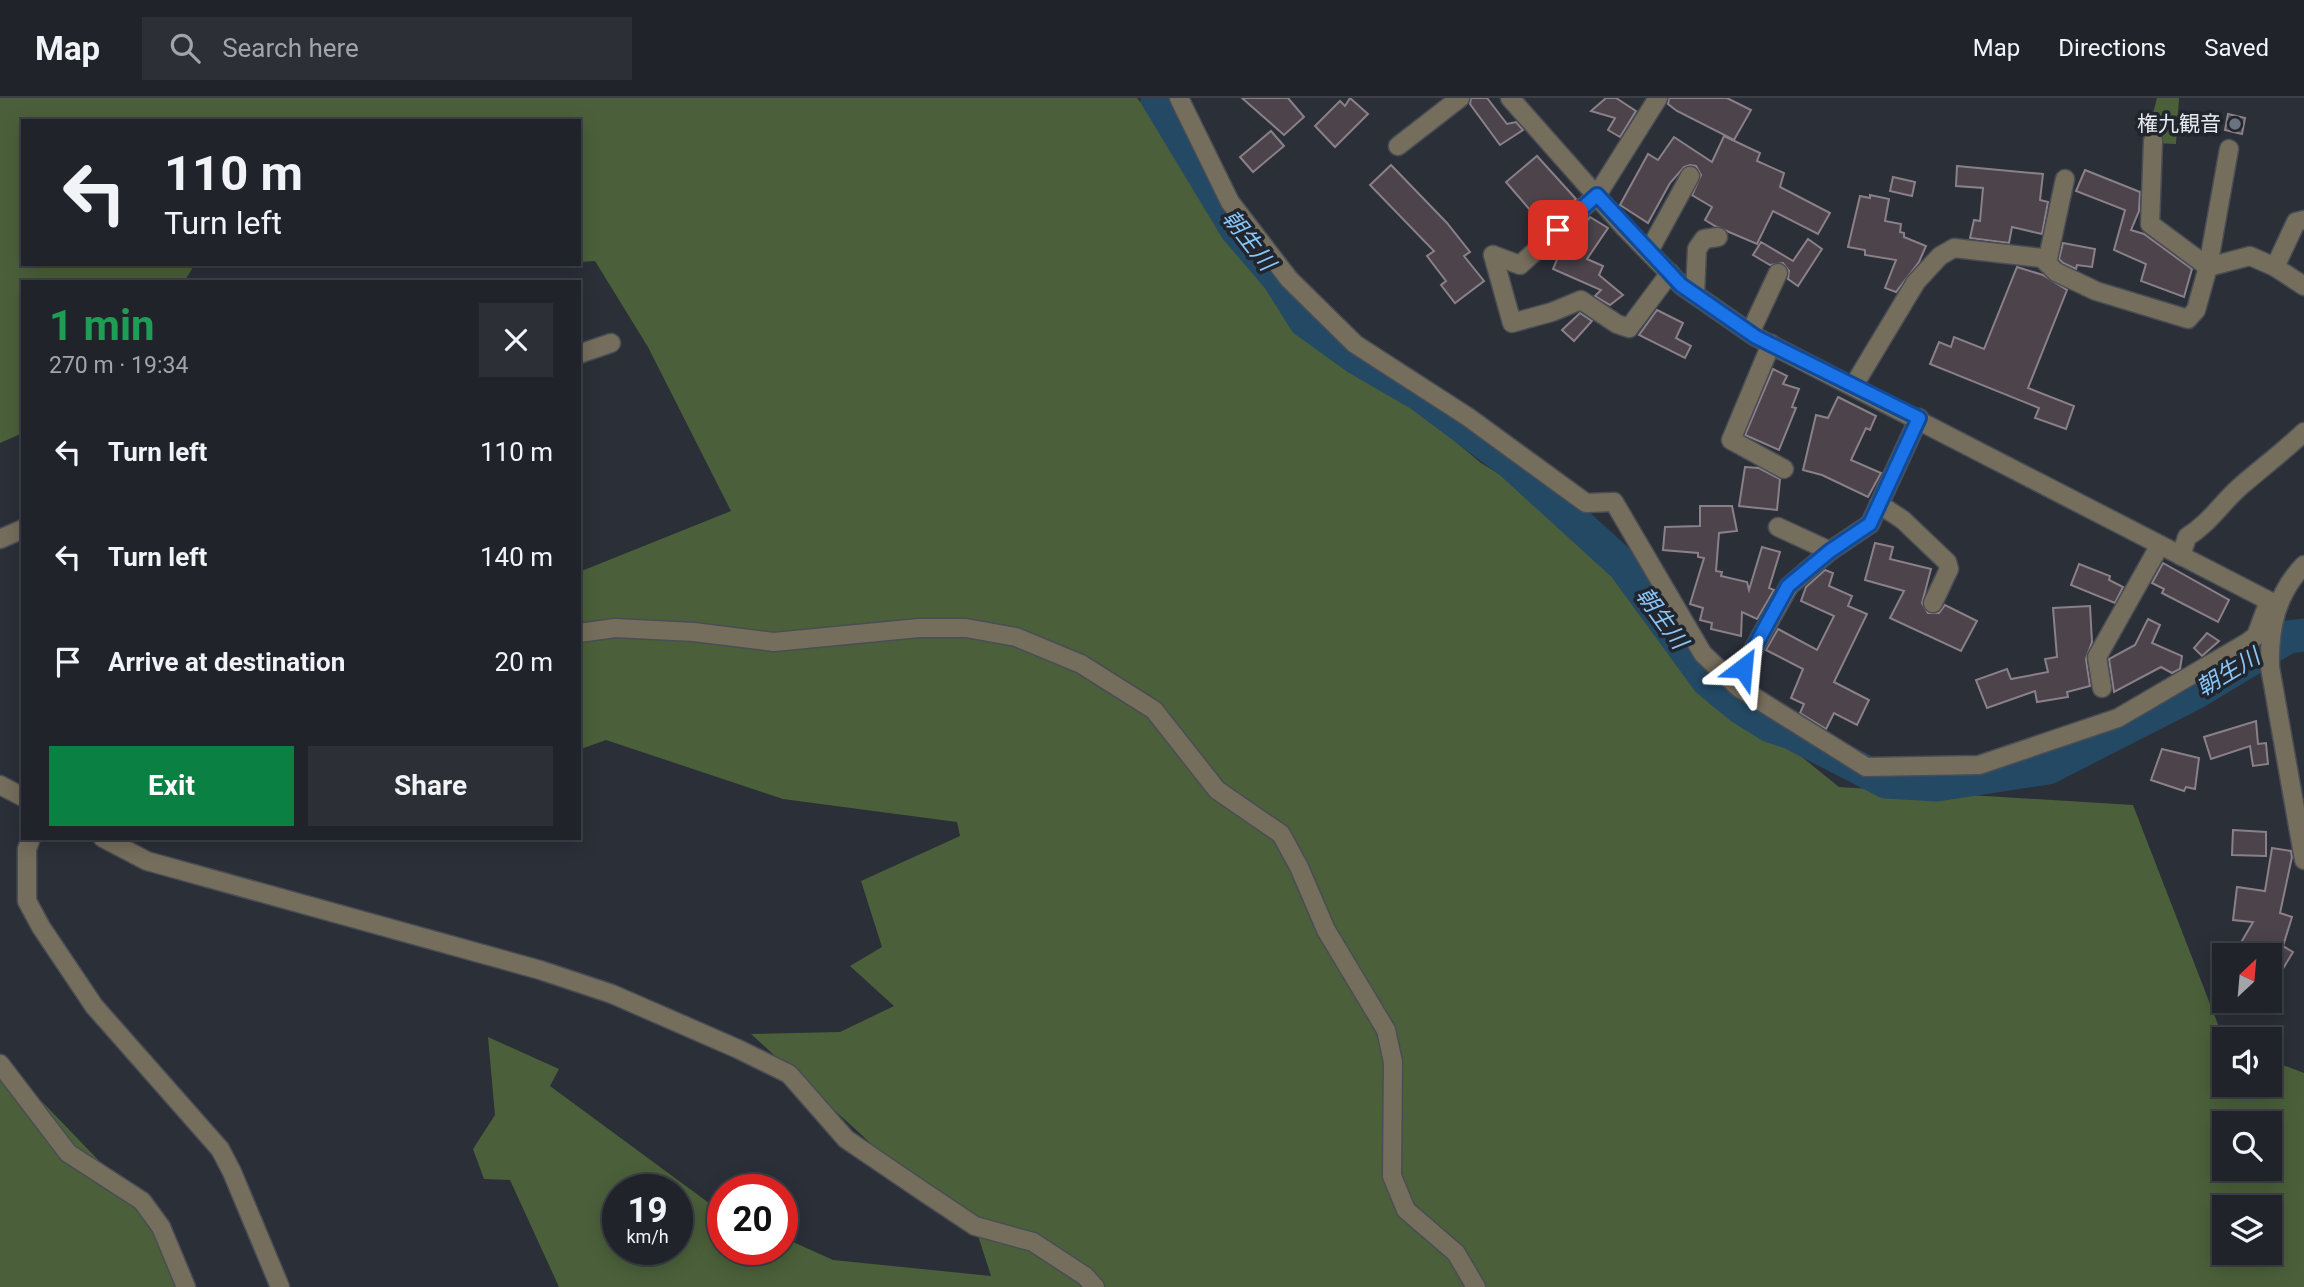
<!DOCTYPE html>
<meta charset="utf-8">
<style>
body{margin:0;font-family:Roboto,"Noto Sans JP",sans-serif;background:#2d2f36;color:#f1f3f6;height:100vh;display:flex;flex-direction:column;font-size:26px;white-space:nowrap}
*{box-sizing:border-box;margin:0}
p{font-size:23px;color:#a2a4a8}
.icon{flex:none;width:38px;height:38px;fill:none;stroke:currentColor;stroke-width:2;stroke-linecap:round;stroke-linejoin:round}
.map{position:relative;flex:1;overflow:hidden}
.sheet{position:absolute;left:21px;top:182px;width:560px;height:560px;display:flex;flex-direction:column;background:#20232a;border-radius:0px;box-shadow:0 4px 18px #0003,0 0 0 2px #3d4047}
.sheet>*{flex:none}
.banner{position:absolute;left:21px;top:21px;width:560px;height:147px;border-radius:0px;box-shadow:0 4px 18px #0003,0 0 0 2px #3d4047;background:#20232a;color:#f1f3f6;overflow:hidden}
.needle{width:46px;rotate:26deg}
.tools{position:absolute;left:2212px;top:845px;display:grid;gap:14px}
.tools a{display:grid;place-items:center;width:70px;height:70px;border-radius:0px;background:#20232a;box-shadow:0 4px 18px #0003,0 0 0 2px #3d4047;font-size:35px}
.speed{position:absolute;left:602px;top:1076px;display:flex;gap:14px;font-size:35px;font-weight:700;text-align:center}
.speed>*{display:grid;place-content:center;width:91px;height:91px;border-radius:50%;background:#20232a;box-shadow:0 4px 18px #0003,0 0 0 2px #3d4047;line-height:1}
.speed small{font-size:18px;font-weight:400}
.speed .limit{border:10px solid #d22;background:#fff;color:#111}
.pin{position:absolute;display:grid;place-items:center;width:60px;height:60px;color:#fff;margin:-30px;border-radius:14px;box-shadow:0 4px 10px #0006}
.me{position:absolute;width:77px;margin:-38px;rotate:29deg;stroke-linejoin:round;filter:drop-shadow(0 0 5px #0008)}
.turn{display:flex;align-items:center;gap:24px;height:147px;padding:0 28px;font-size:32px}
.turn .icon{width:91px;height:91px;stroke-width:2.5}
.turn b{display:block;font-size:49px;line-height:60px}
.round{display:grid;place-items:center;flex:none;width:74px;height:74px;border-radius:0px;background:#2d2f36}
.summary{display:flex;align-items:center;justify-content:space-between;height:119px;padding:0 28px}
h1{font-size:42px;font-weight:700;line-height:52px;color:#1e9e55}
.action{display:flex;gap:14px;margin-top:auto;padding:14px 28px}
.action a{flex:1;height:80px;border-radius:0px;background:#0b8043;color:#fff;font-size:28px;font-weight:700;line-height:80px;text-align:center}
.action a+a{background:#2d2f36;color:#f1f3f6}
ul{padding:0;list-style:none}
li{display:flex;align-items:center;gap:21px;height:105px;padding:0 28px}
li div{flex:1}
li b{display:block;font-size:26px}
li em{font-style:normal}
header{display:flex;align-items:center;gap:42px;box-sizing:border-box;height:98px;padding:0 35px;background:#20232a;border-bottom:2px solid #3d4047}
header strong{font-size:33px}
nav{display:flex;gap:38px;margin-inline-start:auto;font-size:24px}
.search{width:490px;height:63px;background:#2d2f36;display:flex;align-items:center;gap:18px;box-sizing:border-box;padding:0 24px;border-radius:0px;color:#a2a4a8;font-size:26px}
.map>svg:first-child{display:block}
</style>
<header>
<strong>Map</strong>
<div class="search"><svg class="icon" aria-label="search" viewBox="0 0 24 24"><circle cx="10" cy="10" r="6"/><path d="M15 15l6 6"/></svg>Search here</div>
<nav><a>Map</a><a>Directions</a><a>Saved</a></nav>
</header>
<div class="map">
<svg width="2304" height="1189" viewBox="0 0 2304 1189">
<rect width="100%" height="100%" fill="#2b2f38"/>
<g fill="#4b603a" fill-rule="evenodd">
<path d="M0 0H1137L1201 75 1236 131 1336 244 1481 365 1597 436 1673 555 1839 689 2133 707 2224 942V987H2270V962L2304 975V1189H559L510 1082 484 1081 473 1051 495 1017 488 939 559 971 550 988 709 1105 723 1112V1152H782V1139L833 1162 991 1178 975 1128 924 1094 751 936 840 934 894 908 850 868 882 849 861 783 960 738 957 724 783 701 606 642 581 651 579 657V474L731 413 648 249 595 163 579 164V23H23V166H195L184 184H23V335L0 345ZM2224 1026H2270V1071H2224ZM618 1092H677V1152H618ZM2224 1110H2270V1155H2224Z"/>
<path d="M2157 0H2179L2176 46 2157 45 2152 19Z"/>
<path d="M0 960 156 1122 181 1189H0Z"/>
</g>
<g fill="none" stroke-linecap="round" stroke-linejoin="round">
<path stroke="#234965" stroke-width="33" d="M1157 0 1236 131 1278 180 1305 223 1358 261 1420 297 1511 365 1624 468 1708 583 1741 610 1770 628 1791 635 1886 684 1937 687 2048 670 2195 595 2288 539 2304 537"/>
</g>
<g fill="#4c434b" stroke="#8a8089" stroke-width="2">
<path d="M1242 0H1288L1304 19 1284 37Z"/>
<path d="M1350 0 1368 16 1335 49 1315 28 1340 3 1345 8Z"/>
<path d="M1471 0H1487L1507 26 1516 24 1523 32 1500 47 1470 6Z"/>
<path d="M1606 0H1616L1636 13 1620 39 1608 32 1615 20 1591 13Z"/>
<path d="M1669 0H1727L1751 12 1734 42 1677 13 1668 6Z"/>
<path d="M2228 16 2245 20 2242 36 2225 32Z"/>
<path d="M1271 33 1284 48 1253 74 1240 59Z"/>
<path d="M1724 38 1760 55 1757 63 1784 75 1780 89 1830 115 1818 136 1773 113 1757 146 1715 128 1705 122 1712 109 1692 97 1701 77 1696 68 1690 67 1684 69 1670 85 1648 125 1620 107 1648 56 1658 62 1674 39 1712 64Z"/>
<path d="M1537 58 1576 101 1548 127 1532 110 1530 112 1506 84Z"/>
<path d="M1391 67 1447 125 1470 154 1464 158 1484 183 1455 205 1441 187 1446 183 1427 158 1434 153 1370 87Z"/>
<path d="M1957 68 2043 76 2040 102 2048 104 2042 136 2012 129 2009 145 1970 140 1974 122 1980 123 1983 90 1956 88Z"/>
<path d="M2085 72 2140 94 2139 113 2131 132 2144 136 2192 171 2184 199 2141 183 2146 166 2114 152 2125 112 2076 93Z"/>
<path d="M1893 79 1915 84 1912 98 1890 93Z"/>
<path d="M1870 97 1889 101 1885 123 1901 126 1900 134 1904 135V139L1926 148 1919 164 1896 194 1885 190 1896 162 1865 157V152L1848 149 1860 98 1870 100Z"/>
<path d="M1590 119 1608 130 1587 161 1603 168 1599 177 1623 197 1610 207 1595 198 1601 192 1553 171 1562 150 1566 152Z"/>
<path d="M1808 141 1822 151 1798 188 1788 181 1789 173 1783 165 1770 167 1753 157 1761 144 1793 163Z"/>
<path d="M2063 145 2095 151 2092 169 2077 167 2076 171 2063 165 2059 161Z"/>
<path d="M2017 169 2043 177 2067 192 2028 290 2074 308 2066 331 2035 320 2039 310 1930 266 1939 244 1951 249 1954 239 1984 251Z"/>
<path d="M1657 212 1683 225 1676 240 1691 248 1685 260 1639 237Z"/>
<path d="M1580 215 1592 223 1574 243 1562 232Z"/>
<path d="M1773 271 1787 278 1783 286 1799 291 1792 309 1796 310 1779 352 1745 337Z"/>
<path d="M1838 299 1876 318 1870 332 1866 330 1851 362 1881 375 1868 399 1822 377 1803 372 1816 317 1828 320Z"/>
<path d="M1745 369 1759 370 1780 381 1777 412 1739 408Z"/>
<path d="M1700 408H1732L1737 433 1719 435 1716 473 1722 474 1721 478 1747 484 1749 492 1762 449 1780 454 1769 490 1774 492 1757 521 1742 514 1741 538 1711 531 1712 525 1700 522 1703 510 1690 506 1704 460 1698 459V455L1663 452 1665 429 1700 428Z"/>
<path d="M1875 445 1893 449 1890 461 1931 471 1922 505 1928 515H1939L1945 507 1977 523 1961 553 1890 520 1904 493 1865 482Z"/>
<path d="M2163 465 2229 502 2218 524 2162 495 2164 491 2152 485Z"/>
<path d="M2079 466 2110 478 2109 482 2123 489 2115 505 2071 487Z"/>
<path d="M1825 472 1833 475 1829 488 1852 498 1848 508 1867 516 1834 584 1869 602 1857 627 1834 615 1826 631 1800 615 1804 606 1791 600 1803 571 1766 552 1778 531 1817 552 1834 518 1801 503 1806 489Z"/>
<path d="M2090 508 2092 544 2086 561 2090 588 2067 594 2068 599 2037 604 2035 593 1987 610 1976 582 2007 571 2011 581 2048 574 2045 561 2057 559 2053 510Z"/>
<path d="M2148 521 2160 527 2152 545 2182 558 2180 571 2172 575 2161 569 2114 594 2109 561 2135 547Z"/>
<path d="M2207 535 2219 543 2202 558 2194 550Z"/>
<path d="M2256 623 2258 646 2266 645 2268 666 2253 668 2250 648 2211 661 2204 639Z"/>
<path d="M2162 651 2199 660 2195 691 2186 689 2184 693 2151 682Z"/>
<path d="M2233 732 2266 734V758L2232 757Z"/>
<path d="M2272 750 2291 753 2292 759 2280 815 2292 819 2283 848 2293 854 2281 874 2270 867V858H2254L2239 848 2253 824 2233 822 2237 789 2265 793Z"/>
</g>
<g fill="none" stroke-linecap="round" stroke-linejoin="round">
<g stroke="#494d55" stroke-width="21">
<g id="minor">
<path d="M1179 0 1230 104 1289 181 1355 246 1468 319 1586 405 1614 404 1703 556 1738 589 1866 669 1979 667 2118 620 2248 544 2256 538 2269 503"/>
<path d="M1510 0 1625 130 1681 187 1756 239 2277 507"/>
<path d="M2153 43 2150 126 2208 169 2229 51"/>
<path d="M1398 48 1460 0"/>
<path d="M1649 153 1690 78"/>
<path d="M1493 157 1512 225 1552 214 1581 202 1617 226 1629 230 1670 175"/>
<path d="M1493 157 1520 167 1597 97 1658 0"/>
<path d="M2047 165 2065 81"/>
<path d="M2275 169 2296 124 2304 122"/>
<path d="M1695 196 1697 151 1704 141 1718 139"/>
<path d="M1750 235 1778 175"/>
<path d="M1771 246 1731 342 1784 371"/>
<path d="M579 256 611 245"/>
<path d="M1854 287 1916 184 1940 158 1954 150 2042 160 2056 174 2096 193 2188 221 2196 212 2208 169 2250 158 2275 169 2304 188"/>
<path d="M1879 406 1903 422 1947 464 1949 471 1933 505"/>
<path d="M1778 429 1830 453 1870 426 1919 320"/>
<path d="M0 441 23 431"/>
<path d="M2181 458 2187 439C2211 424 2221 405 2242 387 2263 369 2284 353 2304 334"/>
<path d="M2304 467C2276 496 2269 530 2270 569L2304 762"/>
<path d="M579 535 615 530 694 534 774 544 919 530H966L1016 539 1081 566 1154 612 1217 692 1281 736 1299 769 1326 832 1386 932 1393 964 1392 1078 1406 1112 1456 1155 1476 1189"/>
<path d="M1743 570 1789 488 1830 453"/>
<path d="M2102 590 2097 559 2160 447"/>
<path d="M0 687 23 699"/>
<path d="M31 740 27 751V803L41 829 94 908 220 1051 232 1074 280 1189"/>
<path d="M103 740 147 763 540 872 612 896 738 951 789 976 846 1041 924 1094 975 1128 1033 1144 1085 1178 1095 1189"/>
<path d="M0 966 68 1055 142 1103 161 1129 186 1189"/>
</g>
</g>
<use href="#minor" stroke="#766e5c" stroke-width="18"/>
</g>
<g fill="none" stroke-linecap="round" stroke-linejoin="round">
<g stroke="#114b97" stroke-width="18">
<path id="route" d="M1558 132 1597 97 1681 187 1756 239 1919 320 1870 426 1830 453 1788 488 1743 570"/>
</g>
<use href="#route" stroke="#1a73e8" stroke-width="12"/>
</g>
<circle fill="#6b7280" stroke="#21262e" stroke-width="2.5" cx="2235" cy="26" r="7"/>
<g text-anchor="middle" stroke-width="7" stroke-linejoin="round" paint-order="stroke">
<g font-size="21" fill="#e7eaf0" stroke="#21262e" text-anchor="end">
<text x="2221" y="33">権九観音</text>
</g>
<g font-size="23" font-style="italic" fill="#89c6f8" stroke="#21262e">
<text transform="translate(1249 142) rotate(52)" y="8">朝生川</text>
<text transform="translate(1662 520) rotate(54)" y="8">朝生川</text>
<text transform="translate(2228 574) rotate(-31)" y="8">朝生川</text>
</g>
</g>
</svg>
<div class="tools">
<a><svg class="needle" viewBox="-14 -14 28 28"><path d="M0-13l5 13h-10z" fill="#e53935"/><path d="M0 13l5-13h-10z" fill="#a2a4a8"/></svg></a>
<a><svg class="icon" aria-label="sound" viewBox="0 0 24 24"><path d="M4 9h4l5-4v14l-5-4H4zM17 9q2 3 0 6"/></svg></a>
<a><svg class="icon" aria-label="search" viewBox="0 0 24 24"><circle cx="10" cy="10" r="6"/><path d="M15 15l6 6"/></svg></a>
<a><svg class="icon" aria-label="layers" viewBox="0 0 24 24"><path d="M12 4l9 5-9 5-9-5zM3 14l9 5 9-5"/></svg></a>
</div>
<div class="speed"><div>19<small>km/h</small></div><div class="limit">20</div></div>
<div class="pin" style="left:1558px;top:132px;background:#d93025"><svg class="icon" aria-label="arrive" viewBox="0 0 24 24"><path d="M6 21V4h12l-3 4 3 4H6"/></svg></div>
<svg class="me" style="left:1743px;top:570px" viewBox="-20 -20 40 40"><path d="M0-17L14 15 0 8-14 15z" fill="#1a73e8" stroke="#fff" stroke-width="4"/></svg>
<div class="banner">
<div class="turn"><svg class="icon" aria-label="left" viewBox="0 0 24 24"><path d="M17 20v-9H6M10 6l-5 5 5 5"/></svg><div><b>110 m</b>Turn left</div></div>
</div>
<section class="sheet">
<div class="summary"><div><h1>1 min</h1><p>270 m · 19:34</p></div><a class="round"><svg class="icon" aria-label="close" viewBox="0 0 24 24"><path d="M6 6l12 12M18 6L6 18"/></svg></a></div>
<ul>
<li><svg class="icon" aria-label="left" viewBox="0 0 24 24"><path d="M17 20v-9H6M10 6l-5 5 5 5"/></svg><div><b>Turn left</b></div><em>110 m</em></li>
<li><svg class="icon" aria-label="left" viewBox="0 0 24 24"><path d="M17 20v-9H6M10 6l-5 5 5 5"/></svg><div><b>Turn left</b></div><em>140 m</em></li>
<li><svg class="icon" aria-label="arrive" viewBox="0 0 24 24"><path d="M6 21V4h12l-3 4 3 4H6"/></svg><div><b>Arrive at destination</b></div><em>20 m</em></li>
</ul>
<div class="action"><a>Exit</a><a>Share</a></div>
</section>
</div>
